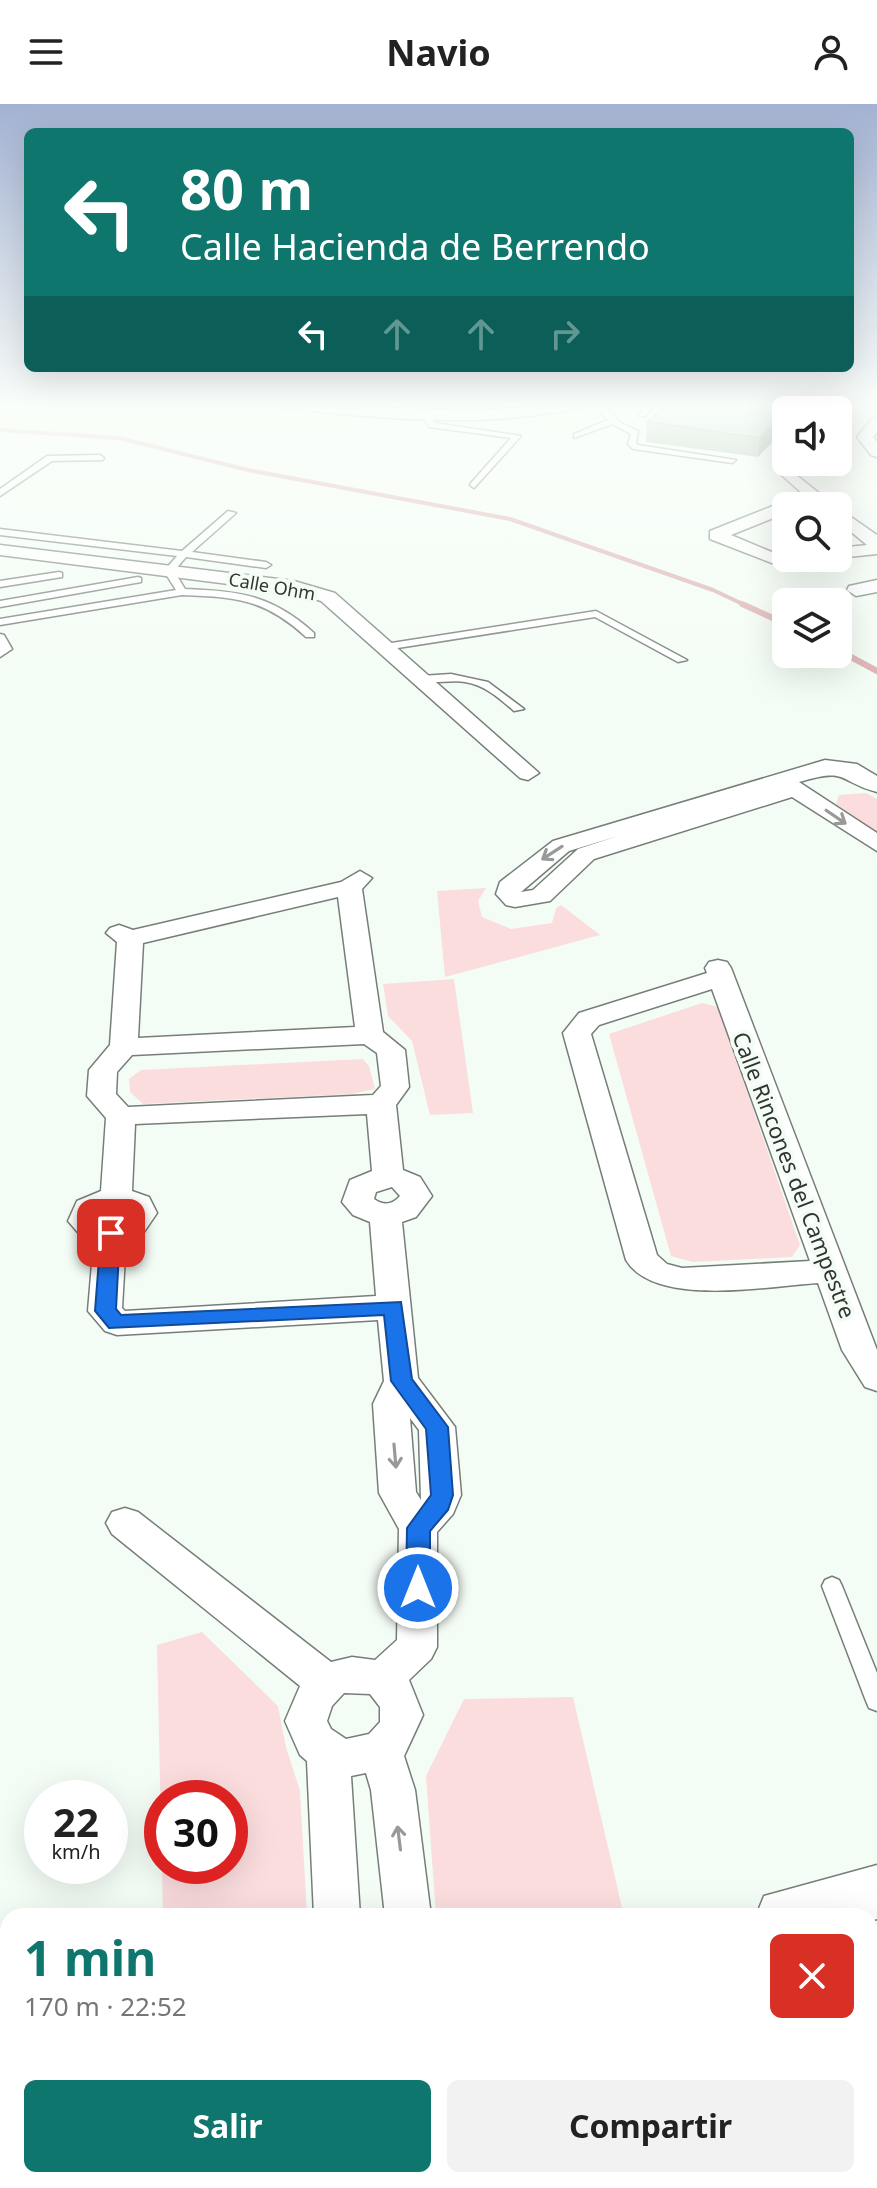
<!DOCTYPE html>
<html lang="es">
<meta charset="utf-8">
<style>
body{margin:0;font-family:"Noto Sans",sans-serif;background:#f2f2f2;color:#222;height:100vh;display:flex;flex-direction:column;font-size:30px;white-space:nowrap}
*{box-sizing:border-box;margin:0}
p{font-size:26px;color:#767676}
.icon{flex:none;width:44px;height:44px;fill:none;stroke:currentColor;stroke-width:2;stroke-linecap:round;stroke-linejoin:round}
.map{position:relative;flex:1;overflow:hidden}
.panel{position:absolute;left:0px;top:1804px;width:878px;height:280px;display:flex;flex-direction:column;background:#fff;border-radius:24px 24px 0 0;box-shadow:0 8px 32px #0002}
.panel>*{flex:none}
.hud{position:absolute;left:24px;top:24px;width:830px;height:244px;border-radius:12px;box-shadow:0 8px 32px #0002;background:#0f766e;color:#fff;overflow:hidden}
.buttons{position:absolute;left:772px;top:292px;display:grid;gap:16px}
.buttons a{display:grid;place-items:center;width:80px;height:80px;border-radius:12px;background:#fff;box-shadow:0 8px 32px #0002;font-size:40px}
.speed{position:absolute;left:24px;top:1676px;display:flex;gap:16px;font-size:40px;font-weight:700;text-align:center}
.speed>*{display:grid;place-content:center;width:104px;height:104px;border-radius:50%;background:#fff;box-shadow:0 8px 32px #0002;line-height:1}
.speed small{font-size:20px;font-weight:400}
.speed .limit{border:12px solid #d22;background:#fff;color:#111}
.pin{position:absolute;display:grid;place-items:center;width:68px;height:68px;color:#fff;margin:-34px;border-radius:16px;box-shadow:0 4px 12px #0006}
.me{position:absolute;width:88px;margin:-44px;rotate:0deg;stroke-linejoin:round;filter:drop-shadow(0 0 6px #0008)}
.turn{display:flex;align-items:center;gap:28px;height:168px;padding:0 24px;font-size:36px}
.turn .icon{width:104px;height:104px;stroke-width:2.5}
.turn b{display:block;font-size:56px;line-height:68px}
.lanes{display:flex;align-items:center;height:76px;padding:0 24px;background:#0003;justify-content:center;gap:40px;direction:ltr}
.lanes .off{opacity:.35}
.round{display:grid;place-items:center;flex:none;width:84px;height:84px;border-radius:12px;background:#f2f2f2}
.head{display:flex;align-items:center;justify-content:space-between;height:136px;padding:0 24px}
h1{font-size:48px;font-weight:700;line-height:60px;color:#0f766e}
.button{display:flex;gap:16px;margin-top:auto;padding:16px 24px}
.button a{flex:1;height:92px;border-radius:12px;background:#0f766e;color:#fff;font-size:32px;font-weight:700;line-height:92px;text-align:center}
.button a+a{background:#f2f2f2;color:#222}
header{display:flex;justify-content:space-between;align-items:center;height:104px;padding:0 24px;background:#fff;font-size:36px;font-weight:700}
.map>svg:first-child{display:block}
</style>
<header><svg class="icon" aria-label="menu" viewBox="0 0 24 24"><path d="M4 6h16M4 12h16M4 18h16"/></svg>Navio<svg class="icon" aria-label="person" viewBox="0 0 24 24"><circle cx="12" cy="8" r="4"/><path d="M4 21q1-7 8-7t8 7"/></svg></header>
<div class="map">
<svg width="877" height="2084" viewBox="0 0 877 2084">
<rect width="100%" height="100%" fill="#f4fdf5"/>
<g fill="#fbddde" fill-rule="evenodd">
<path d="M866 689 877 695V728L836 700 839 691Z"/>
<path d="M486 784 478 797 482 813 511 825 552 819 556 804 561 801 600 831 445 873 437 787Z"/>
<path d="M454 875 473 1009 430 1011 412 937 388 912 383 880Z"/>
<path d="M702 899 718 903 800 1141 792 1153 693 1158 671 1152 609 930Z"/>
<path d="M363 955 369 962 375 985 352 990 143 1000 130 988 129 975 141 966Z"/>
<path d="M202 1528 278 1602 286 1643 300 1687 307 1812H163L157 1541ZM230 1694V1762H162V1694Z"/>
<path d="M573 1593 624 1812H436L426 1672 464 1595Z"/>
</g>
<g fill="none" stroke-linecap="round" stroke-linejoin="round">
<path stroke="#ddb0b2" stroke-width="4" d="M0 326 119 334 248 366 510 415 713 486 747 502"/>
<g stroke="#ddb0b2" stroke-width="6">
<path d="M742 500 786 520"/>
<path d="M838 546 877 567"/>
</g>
<g stroke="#767e78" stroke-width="3">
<g id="service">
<path d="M406 298H414L409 311 405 313 401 311Z"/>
<path d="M592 298H600L621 319 638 327 636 339 638 341 736 356 732 359 633 345 628 340 631 330 612 320 574 334V330L608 316Z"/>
<path d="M649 298H657L645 312H639Z"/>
<path d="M427 309 435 319 521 332 474 384 470 381 471 379 511 334 429 323 423 311Z"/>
<path d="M100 351 104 354 103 356 52 357 0 392V385L47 352Z"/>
<path d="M228 407 236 409 192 448 266 458 271 461 266 464 186 453 174 467 185 485C240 487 272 491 314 529V533H306C265 495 236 493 182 491L0 521V515L176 486 164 467 177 452 0 431V425L182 447Z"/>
<path d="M59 468 62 469V473L0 483V477Z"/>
<path d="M138 473 141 474V478L0 503V497Z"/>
<path d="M596 507 687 556 678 558 595 513 385 546 380 543 385 540Z"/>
<path d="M0 530 4 531 12 545 0 553Z"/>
<path d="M451 570 488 578 524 605 514 607C500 595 485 581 465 578 450 575 428 582 416 575L421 572Z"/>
<path d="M832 1473 839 1476 842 1482 877 1569V1607L869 1604 866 1597 822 1482 825 1476Z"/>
</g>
</g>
<g stroke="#767e78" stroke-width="3">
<g id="minor">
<path d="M260 298 470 307 598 298C590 305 575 305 563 307 466 325 365 313 267 302Z"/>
<path d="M877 313V328L873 333 877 338V353L871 351 857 333 872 315Z"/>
<path d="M785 362 835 402H818L813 398 786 402V409L731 431 774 449H786V454H807L804 458 772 459 710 435V427L803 390 777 367Z"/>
<path d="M838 404 877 431V450L838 454H837L838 444 867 441 838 417Z"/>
<path d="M0 441 294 477 335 489 539 669 528 676 520 674 321 497 292 488 0 451Z"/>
<path d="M877 476V488L856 492 847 486 849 482Z"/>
<path d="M825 656 857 660 877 672V688C836 677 850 663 799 678L877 729V747L792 693 594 755 550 797 515 803 506 801 496 790 500 778 553 737ZM618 732 578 745 533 786 521 788 569 747Z"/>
<path d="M360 767 372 774 362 785 383 928 405 946 409 983 396 1001 403 1066 420 1073 432 1092 416 1113 402 1118 418 1274 455 1323 461 1391 453 1410 437 1428V1543L431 1555 409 1576 423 1611 404 1652 415 1686 431 1812H385L371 1686 366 1669 351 1672 360 1812H314L307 1657 300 1651 285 1617 300 1582 112 1430 106 1419 112 1408 125 1404 138 1408 331 1558 352 1553 375 1556 397 1536 399 1425 379 1389 373 1300 384 1277 378 1216 117 1231 105 1227 88 1207 94 1136 81 1132 68 1117 77 1097 101 1087 106 1014 87 992 89 966 110 941 117 838 106 829 110 824 119 821 133 826 341 778ZM338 793 355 923 138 934 143 839ZM364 940 377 949 381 982 373 991 128 1003 116 990 117 968 132 951ZM367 1010 372 1067 350 1076 342 1098 353 1111 370 1118 376 1192 125 1207 122 1204 126 1136 144 1128 157 1109 149 1093 132 1087 135 1020ZM392 1083 400 1092C392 1101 384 1102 374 1095L376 1088ZM117 1104 124 1106 114 1118 100 1115 102 1110ZM410 1314 419 1326 421 1396 416 1388ZM344 1589 370 1590 380 1603V1618L369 1630 346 1635 331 1625 327 1617 332 1602Z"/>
<path d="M718 856 727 858 731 864 877 1246V1287L865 1283 842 1246 818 1179C768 1182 655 1204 626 1156L563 929 579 909 707 869 705 864 709 858ZM712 885 810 1157 682 1164 667 1160 657 1151 591 930 599 921Z"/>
<path d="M797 2076H849L851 2084H799Z"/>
</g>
</g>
<g stroke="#767e78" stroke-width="3">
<g id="tertiary">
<path d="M877 1761V1815L870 1817V1812H756L764 1792Z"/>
<path d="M8 1965V2029L0 2031V1967Z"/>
</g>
</g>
<use href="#service" fill="#fff" fill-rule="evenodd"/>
<use href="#minor" fill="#fff" fill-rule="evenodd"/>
<use href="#tertiary" fill="#fff" fill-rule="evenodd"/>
</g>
<path fill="#93b199" d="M670 298H811L803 306H786L758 353 646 338 647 318Z"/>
<g fill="#78907d">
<path d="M795 298H811L803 306H787Z"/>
<path d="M786 307V324L758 353 760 334Z"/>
</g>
<path fill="#abceb2" stroke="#78907d" stroke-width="2" d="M670 298H795L786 306V307L760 334 647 318Z"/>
<defs><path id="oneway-shaft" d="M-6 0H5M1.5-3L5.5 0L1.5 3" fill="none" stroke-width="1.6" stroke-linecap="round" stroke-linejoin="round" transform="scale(2)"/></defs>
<g stroke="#989a98">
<use href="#oneway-shaft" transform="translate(836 713) rotate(34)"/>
<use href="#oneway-shaft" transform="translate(552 749) rotate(147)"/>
<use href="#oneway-shaft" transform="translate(395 1352) rotate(85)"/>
<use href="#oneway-shaft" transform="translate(399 1734) rotate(-97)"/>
</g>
<linearGradient id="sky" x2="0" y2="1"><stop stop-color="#a3b2d2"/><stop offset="0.51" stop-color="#fafefa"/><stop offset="1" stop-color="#fafefa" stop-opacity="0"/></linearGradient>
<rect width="877" height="590" fill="url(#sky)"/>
<path fill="#1a73e8" stroke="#114b97" stroke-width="2" d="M111 1123 120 1129 116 1205 121 1211 401 1198 412 1275 448 1323 453 1391 448 1406 430 1427V1484L426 1491 418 1494 409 1491 406 1484 407 1424 431 1391 426 1325 391 1277 384 1211 109 1224 95 1207 101 1129Z"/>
<g text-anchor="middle" stroke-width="8" stroke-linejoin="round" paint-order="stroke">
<g font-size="18" fill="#313431" stroke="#f4fdf5">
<text transform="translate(272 483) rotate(10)" y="6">Calle Ohm</text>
</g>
<g font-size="22" fill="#313431" stroke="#f4fdf5">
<text transform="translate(794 1071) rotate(69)" y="8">Calle Rincones del Campestre</text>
</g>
</g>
</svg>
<div class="buttons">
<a><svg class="icon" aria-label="sound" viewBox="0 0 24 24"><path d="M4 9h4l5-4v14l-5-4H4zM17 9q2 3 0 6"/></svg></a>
<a><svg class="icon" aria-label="search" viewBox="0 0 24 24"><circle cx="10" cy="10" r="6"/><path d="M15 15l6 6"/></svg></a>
<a><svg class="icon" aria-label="layers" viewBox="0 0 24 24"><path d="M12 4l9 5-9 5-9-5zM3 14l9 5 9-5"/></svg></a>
</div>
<div class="speed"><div>22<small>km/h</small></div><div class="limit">30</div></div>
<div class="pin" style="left:111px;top:1129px;background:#d93025"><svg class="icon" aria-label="arrive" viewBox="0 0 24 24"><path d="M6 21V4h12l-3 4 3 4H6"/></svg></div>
<svg class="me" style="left:418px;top:1484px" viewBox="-20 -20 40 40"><circle r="17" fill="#1a73e8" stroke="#fff" stroke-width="3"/><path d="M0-11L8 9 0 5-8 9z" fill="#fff"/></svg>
<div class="hud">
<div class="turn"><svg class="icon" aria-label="left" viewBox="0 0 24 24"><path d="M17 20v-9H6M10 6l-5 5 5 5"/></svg><div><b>80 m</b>Calle Hacienda de Berrendo</div></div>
<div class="lanes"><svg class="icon" aria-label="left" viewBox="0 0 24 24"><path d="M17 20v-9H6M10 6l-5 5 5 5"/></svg><svg class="icon off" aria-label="ahead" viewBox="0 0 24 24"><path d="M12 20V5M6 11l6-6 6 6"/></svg><svg class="icon off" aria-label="ahead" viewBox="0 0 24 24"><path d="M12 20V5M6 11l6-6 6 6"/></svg><svg class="icon off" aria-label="right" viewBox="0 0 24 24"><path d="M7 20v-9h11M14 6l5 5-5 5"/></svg></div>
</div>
<section class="panel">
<div class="head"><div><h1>1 min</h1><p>170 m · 22:52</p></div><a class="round" style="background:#d93025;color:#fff"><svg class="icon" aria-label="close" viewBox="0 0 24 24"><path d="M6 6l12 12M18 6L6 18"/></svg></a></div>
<div class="button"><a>Salir</a><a>Compartir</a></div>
</section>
</div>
